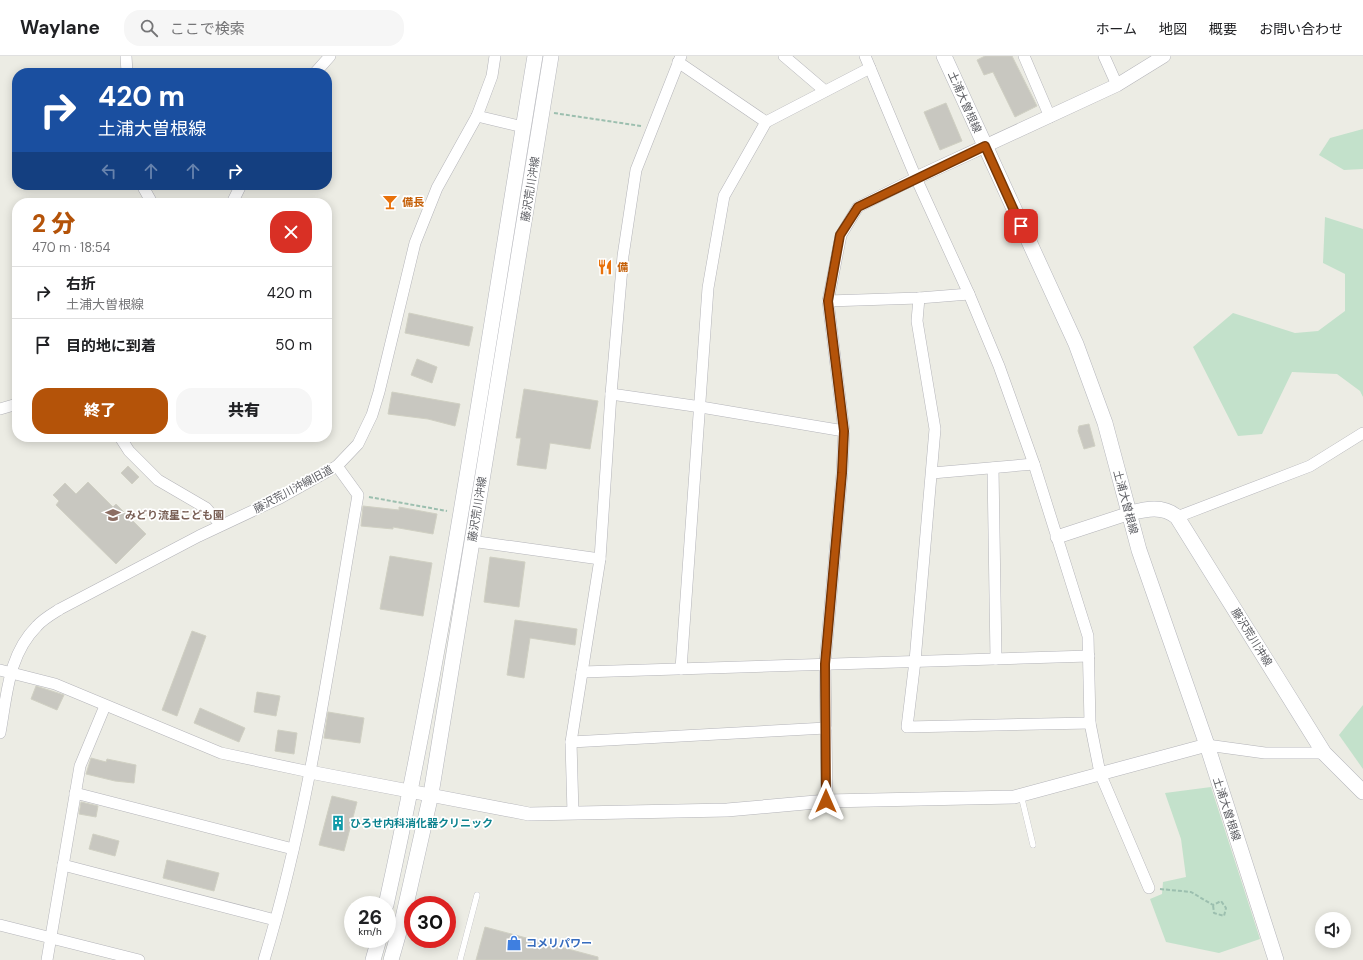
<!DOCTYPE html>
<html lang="ja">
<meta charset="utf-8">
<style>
body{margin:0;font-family:"DM Sans","Noto Sans JP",sans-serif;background:#f6f6f6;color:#202124;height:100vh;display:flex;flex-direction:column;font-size:15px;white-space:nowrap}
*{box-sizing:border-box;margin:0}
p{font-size:13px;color:#757577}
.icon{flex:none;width:22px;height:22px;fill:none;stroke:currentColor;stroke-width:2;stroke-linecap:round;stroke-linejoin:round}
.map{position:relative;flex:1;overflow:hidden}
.sheet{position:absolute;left:12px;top:142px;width:320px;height:244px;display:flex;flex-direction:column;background:#fff;border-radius:16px;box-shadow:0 2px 10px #0003}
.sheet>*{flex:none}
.top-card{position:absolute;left:12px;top:12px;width:320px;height:122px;border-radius:16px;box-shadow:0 2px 10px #0003;background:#1a4fa0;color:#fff;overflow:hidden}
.buttons{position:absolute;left:1315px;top:856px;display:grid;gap:8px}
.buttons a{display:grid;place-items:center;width:36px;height:36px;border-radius:50%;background:#fff;box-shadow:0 2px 10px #0003;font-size:20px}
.speed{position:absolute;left:344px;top:840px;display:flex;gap:8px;font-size:20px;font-weight:700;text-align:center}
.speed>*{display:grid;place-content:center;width:52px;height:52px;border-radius:50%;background:#fff;box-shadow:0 2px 10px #0003;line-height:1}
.speed small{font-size:10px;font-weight:400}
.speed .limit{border:6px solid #d22;background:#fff;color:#111}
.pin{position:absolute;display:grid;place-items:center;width:34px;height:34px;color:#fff;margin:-17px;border-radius:8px;box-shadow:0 2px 6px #0006}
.me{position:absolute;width:44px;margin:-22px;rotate:0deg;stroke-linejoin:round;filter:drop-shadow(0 0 3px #0008)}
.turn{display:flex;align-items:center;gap:14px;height:84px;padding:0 20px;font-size:18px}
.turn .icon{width:52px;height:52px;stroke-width:2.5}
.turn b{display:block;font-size:28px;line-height:34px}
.lanes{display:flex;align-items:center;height:38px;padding:0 20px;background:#0003;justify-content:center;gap:20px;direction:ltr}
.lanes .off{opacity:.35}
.round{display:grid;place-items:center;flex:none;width:42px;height:42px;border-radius:16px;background:#f6f6f6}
.summary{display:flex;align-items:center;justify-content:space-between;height:68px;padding:0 20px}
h1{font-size:24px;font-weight:800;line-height:30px;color:#b45309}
.button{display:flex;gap:8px;margin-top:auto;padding:8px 20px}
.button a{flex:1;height:46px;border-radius:16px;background:#b45309;color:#fff;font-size:16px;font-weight:800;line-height:46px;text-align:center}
.button a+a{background:#f6f6f6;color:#202124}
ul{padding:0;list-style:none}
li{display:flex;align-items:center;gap:12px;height:52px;padding:0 20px;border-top:1px solid #e0e0e0}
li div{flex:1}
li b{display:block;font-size:15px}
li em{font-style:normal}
header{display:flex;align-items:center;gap:24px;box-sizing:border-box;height:56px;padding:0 20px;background:#fff;border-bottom:1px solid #e0e0e0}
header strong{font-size:19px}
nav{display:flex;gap:22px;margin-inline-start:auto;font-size:14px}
.search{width:280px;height:36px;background:#f6f6f6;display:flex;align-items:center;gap:10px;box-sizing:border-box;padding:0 14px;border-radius:16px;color:#757577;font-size:15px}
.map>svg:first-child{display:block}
</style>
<header>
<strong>Waylane</strong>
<div class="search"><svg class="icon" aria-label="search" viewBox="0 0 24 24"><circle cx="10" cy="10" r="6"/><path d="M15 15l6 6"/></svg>ここで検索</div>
<nav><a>ホーム</a><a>地図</a><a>概要</a><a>お問い合わせ</a></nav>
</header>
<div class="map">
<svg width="1363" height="904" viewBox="0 0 1363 904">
<rect width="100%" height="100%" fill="#ecece4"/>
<g fill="#c3e1cb">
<path d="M1363 73V113L1344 114 1319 99 1330 82Z"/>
<path d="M1325 161 1363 173V341L1360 335 1337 318 1292 316 1262 378 1238 380 1193 291 1233 257 1295 277 1318 275 1345 255V218L1323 207Z"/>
<path d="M1363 649V713L1339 679Z"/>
<path d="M1211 731 1260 883 1219 897 1166 886 1150 843 1162 838 1163 826 1186 821 1181 783 1165 737Z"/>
</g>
<g fill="#c8c7c0" stroke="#d0d0c3">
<path d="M985 0H1012L1037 50 1015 61 993 16 984 19 977 4Z"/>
<path d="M946 47 962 85 940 94 924 56Z"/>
<path d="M409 257 473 271 469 290 405 277Z"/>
<path d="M417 303 437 311 432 327 411 319Z"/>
<path d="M524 333 598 345 590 393 550 387 546 413 517 409 521 382H516Z"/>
<path d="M392 336 460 348 455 370 428 363 388 358Z"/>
<path d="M1089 368 1095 390 1084 393 1078 375 1079 370Z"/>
<path d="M128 410 139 421 132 428 121 417Z"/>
<path d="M88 426 113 451 116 448 146 478 116 508 56 449 59 445 53 439 65 427 76 438Z"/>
<path d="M363 450 399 454V451L437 458 433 478 393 471V473L361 470Z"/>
<path d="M390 500 432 507 423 560 380 553Z"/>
<path d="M490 501 525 506 519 551 484 546Z"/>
<path d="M515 564 577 573 575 589 530 582 524 622 507 619Z"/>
<path d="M192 575 206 580 177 660 162 654Z"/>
<path d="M36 630 64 639 57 654 31 643Z"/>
<path d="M257 636 280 640 276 660 254 656Z"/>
<path d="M200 652 245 672 239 686 194 667Z"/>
<path d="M328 656 364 662 360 687 324 682Z"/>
<path d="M278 674 297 677 294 698 275 695Z"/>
<path d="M91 702 106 706 107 703 136 709 134 727 115 725 86 718Z"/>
<path d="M332 740 357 746 344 795 319 789Z"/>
<path d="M81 746 98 750 96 761 79 758Z"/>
<path d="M93 778 119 785 115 800 89 793Z"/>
<path d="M167 804 219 817 214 835 163 822Z"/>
<path d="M485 871 598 901V904H476Z"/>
</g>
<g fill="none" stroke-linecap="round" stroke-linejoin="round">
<g stroke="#b4b4b9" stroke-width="6">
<g id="service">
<path d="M1021 739 1033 789"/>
<path d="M460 904 477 839"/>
</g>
</g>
<g stroke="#b4b4b9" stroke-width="12">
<g id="minor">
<path d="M126 0 127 17"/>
<path d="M784 0 825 35"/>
<path d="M865 0 916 122 969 238 999 310 1034 408 1088 580 1090 667 1100 717 1149 832"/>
<path d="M1024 0 1050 61"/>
<path d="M1104 0 1117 29"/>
<path d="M678 6 766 66"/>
<path d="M315 17 330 0"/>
<path d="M477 60 492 20 495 0"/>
<path d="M142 129 152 147"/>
<path d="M232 147 241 129"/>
<path d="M919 242 917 265 935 373 915 605 907 671 1090 667"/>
<path d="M828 245 919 242 969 238"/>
<path d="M611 338 701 351 844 375"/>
<path d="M0 353 17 348"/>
<path d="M120 381 129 395 158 424 206 452 221 469"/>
<path d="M993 412 996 603"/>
<path d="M932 417 1034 408"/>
<path d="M1177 461 1310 410 1363 377"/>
<path d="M471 485 600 503"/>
<path d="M681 613 708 232 724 140 766 66 870 12"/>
<path d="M0 614 55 628 221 697 310 716"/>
<path d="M582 616 1089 600"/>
<path d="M0 677C7 639 8 599 37 570 43 563 52 558 60 553L199 480 280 442 337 410 358 388 372 359 379 336 415 187 437 132 477 60 523 71"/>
<path d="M571 686 826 672"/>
<path d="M1207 689 1265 697H1324"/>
<path d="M75 737 293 793"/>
<path d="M827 745 825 608 842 417 844 375 828 245 841 179 858 151 916 122"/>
<path d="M573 757 571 686 600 503 611 338 623 200 636 114 681 0"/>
<path d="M63 809 275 864"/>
<path d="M0 869 139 904"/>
<path d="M47 904 80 710 105 650"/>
<path d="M264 904C310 753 331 594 358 439L337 410"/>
</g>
</g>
<g stroke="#b4b4b9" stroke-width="14">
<g id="tertiary">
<path d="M916 122 1117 29 1164 0"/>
<path d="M1057 481 1130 457"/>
<path d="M310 716 529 758 727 754 827 745 1014 741 1207 689"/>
</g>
</g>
<g stroke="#b5b6bc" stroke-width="16">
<g id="secondary">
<path d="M944 0 1076 288 1105 367 1139 494 1207 689 1276 904"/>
<path d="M1130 457C1146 453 1163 449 1177 461L1324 697 1363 736"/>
<path d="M386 849C448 569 488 283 535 0"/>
<path d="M373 904 379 883"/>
<path d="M391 904 403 862 431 738 551 0"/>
</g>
</g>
<g stroke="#9cbfaf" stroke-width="2" stroke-dasharray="4 2" stroke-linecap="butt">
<path d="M554 57 641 70"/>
<path d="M369 441 447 455"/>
<path d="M1160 833 1191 836 1213 849 1221 845 1226 852 1224 860 1214 857 1213 849"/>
</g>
<use href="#service" stroke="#fff" stroke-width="5.5"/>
<use href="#minor" stroke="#fff" stroke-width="11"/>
<use href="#tertiary" stroke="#fff" stroke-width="13"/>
<use href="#secondary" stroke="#fff" stroke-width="15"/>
</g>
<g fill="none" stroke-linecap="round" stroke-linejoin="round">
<g stroke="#753606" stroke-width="10">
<path id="route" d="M826 745 825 608 842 417 844 375 828 245 840 179 858 151 985 90 1021 170"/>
</g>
<use href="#route" stroke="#b45309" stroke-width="7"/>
</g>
<defs>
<g id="bar-bare" transform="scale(1.2)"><path d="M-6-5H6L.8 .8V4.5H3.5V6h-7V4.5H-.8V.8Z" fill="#e8710a" stroke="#fff" stroke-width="2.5" paint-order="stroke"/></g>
<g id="restaurant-bare" transform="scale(1.2)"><path d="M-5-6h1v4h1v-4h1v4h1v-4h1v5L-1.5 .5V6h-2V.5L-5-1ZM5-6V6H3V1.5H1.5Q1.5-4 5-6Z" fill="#e8710a" stroke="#fff" stroke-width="2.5" paint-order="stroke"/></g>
<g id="school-bare" transform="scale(1.2)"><path d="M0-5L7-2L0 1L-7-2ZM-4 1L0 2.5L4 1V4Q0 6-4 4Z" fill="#8d6e63" stroke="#fff" stroke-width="2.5" paint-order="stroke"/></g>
<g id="building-bare" transform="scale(1.2)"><path d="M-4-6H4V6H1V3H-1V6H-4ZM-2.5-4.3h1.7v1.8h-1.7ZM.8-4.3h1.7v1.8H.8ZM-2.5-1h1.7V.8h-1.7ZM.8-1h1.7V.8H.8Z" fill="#0f9aa8" stroke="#fff" stroke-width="2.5" paint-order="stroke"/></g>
<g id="shop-bare" transform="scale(1.2)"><path d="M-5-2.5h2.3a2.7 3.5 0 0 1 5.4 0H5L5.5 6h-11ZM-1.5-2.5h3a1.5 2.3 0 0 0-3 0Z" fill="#3f7fe0" stroke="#fff" stroke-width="2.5" paint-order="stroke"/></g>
</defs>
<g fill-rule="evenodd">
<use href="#bar-bare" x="390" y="146"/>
<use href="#restaurant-bare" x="605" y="211"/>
<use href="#school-bare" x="113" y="459"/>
<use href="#building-bare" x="338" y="767"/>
<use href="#shop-bare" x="514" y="887"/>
</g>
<g text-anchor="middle" stroke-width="3.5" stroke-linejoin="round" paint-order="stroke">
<g font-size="11" fill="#5c5d62" stroke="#fff">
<text transform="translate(965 46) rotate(66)" y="4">土浦大曽根線</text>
<text transform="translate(530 133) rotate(-81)" y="4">藤沢荒川沖線</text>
<text transform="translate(293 433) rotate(-28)" y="4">藤沢荒川沖線旧道</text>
<text transform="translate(1126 446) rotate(75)" y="4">土浦大曽根線</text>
<text transform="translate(477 453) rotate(-81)" y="4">藤沢荒川沖線</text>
<text transform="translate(1252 581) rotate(58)" y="4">藤沢荒川沖線</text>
<text transform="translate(1227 753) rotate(72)" y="4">土浦大曽根線</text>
</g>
<g font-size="11" font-weight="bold" fill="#c56008" stroke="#fff" text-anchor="start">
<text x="402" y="150">備長</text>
<text x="617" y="215">備</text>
</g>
<g font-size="11" font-weight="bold" fill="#785e54" stroke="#fff" text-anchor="start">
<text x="125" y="463">みどり流星こども園</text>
</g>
<g font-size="11" font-weight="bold" fill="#0d838f" stroke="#fff" text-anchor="start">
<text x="350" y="771">ひろせ内科消化器クリニック</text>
</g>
<g font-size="11" font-weight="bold" fill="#366cbe" stroke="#fff" text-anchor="start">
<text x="526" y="891">コメリパワー</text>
</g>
</g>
</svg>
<div class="buttons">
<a><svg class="icon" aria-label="sound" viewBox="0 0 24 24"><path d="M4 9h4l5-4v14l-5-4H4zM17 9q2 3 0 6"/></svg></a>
</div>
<div class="speed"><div>26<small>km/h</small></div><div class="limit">30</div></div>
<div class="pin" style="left:1021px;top:170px;background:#d93025"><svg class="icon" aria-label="arrive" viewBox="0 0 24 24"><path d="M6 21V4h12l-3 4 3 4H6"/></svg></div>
<svg class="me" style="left:826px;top:745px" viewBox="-20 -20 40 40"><path d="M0-17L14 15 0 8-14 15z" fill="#b45309" stroke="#fff" stroke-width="4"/></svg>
<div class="top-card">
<div class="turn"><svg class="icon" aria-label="right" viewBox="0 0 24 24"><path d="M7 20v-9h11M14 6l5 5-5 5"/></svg><div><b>420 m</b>土浦大曽根線</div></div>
<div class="lanes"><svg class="icon off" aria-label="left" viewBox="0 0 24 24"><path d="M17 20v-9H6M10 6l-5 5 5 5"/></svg><svg class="icon off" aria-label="ahead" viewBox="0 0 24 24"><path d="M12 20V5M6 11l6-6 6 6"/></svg><svg class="icon off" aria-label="ahead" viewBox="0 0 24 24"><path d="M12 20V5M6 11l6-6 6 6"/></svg><svg class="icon" aria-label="right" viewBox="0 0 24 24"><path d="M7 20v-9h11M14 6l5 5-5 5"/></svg></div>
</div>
<section class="sheet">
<div class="summary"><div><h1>2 分</h1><p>470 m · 18:54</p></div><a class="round" style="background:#d93025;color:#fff"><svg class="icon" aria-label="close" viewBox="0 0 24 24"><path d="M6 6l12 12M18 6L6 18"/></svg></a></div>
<ul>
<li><svg class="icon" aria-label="right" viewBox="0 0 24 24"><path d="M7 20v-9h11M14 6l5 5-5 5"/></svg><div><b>右折</b><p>土浦大曽根線</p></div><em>420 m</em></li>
<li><svg class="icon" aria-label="arrive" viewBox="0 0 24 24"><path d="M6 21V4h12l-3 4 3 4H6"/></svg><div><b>目的地に到着</b></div><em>50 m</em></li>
</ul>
<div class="button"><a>終了</a><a>共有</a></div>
</section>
</div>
